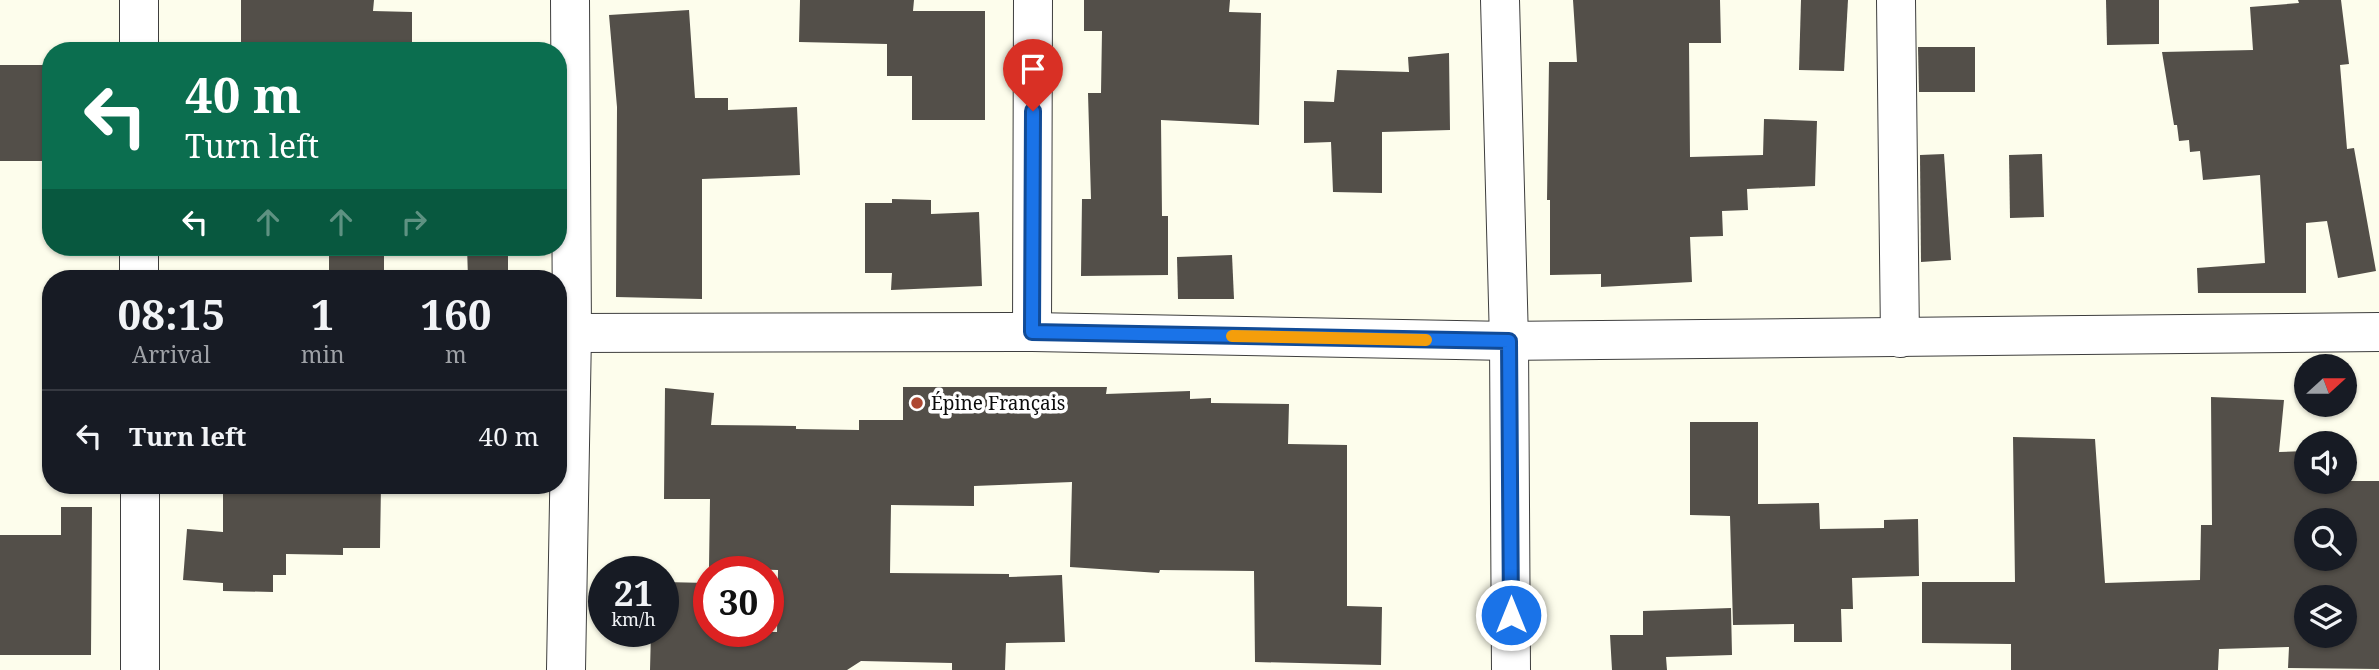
<!DOCTYPE html>
<meta charset="utf-8">
<style>
body{margin:0;font-family:"Noto Serif",serif;background:#20242c;color:#f1f3f6;height:100vh;display:flex;flex-direction:column;font-size:26px;white-space:nowrap}
*{box-sizing:border-box;margin:0}
p{font-size:23px;color:#9ea1a6}
.icon{flex:none;width:38px;height:38px;fill:none;stroke:currentColor;stroke-width:2;stroke-linecap:round;stroke-linejoin:round}
.map{position:relative;flex:1;overflow:hidden}
.details{position:absolute;left:42px;top:270px;width:525px;height:224px;display:flex;flex-direction:column;background:#171b24;border-radius:28px;box-shadow:0 2px 5px #0004}
.details>*{flex:none}
.hud{position:absolute;left:42px;top:42px;width:525px;height:214px;border-radius:28px;box-shadow:0 2px 5px #0004;background:#0b6e4f;color:#fff;overflow:hidden}
.needle{width:46px;rotate:69deg}
.controls{position:absolute;left:2294px;top:354px;display:grid;gap:14px}
.controls a{display:grid;place-items:center;width:63px;height:63px;border-radius:50%;background:#171b24;box-shadow:0 2px 5px #0004;font-size:35px}
.speed{position:absolute;left:588px;top:556px;display:flex;gap:14px;font-size:35px;font-weight:700;text-align:center}
.speed>*{display:grid;place-content:center;width:91px;height:91px;border-radius:50%;background:#171b24;box-shadow:0 2px 5px #0004;line-height:1}
.speed small{font-size:18px;font-weight:400}
.speed .limit{border:10px solid #d22;background:#fff;color:#111}
.pin{position:absolute;display:grid;place-items:center;width:60px;height:60px;color:#fff;margin:-72px -30px;border-radius:50% 50% 50% 0;rotate:-45deg;box-shadow:0 0 7px #0007}
.pin .icon{rotate:45deg}
.me{position:absolute;width:77px;margin:-38px;rotate:0deg;stroke-linejoin:round;filter:drop-shadow(0 0 5px #0008)}
.turn{display:flex;align-items:center;gap:24px;height:147px;padding:0 28px;font-size:32px}
.turn .icon{width:91px;height:91px;stroke-width:2.5}
.turn b{display:block;font-size:49px;line-height:60px}
.lanes{display:flex;align-items:center;height:66px;padding:0 28px;background:#0003;justify-content:center;gap:35px;direction:ltr}
.lanes .off{opacity:.35}
.eta{display:flex;justify-content:space-evenly;align-items:center;height:119px;text-align:center}
.eta b{font-size:42px;font-weight:700;line-height:49px}
ul{padding:0;list-style:none}
li{display:flex;align-items:center;gap:21px;height:91px;padding:0 28px;border-top:2px solid #363941}
li div{flex:1}
li b{display:block;font-size:26px}
li em{font-style:normal}
.map>svg:first-child{display:block}
</style>
<div class="map">
<svg width="2379" height="670" viewBox="0 0 2379 670">
<rect width="100%" height="100%" fill="#fdfdec"/>
<g fill="#534f49" fill-rule="evenodd">
<path d="M241 0H374L373 11 412 12V51H241Z"/>
<path d="M800 0H914L913 11H985V120H912V76H887V44L799 42Z"/>
<path d="M1084 0H1230L1229 12 1261 13 1259 125 1161 120 1162 216H1168V275L1081 276 1082 199H1091L1088 93H1101L1102 31H1084Z"/>
<path d="M1573 0H1720L1721 43H1689L1690 157 1763 155 1764 119 1817 121 1815 186 1747 189 1748 210 1722 211 1723 236 1690 237 1692 282 1601 287V274L1550 275V200H1547L1549 62H1577Z"/>
<path d="M1801 0H1848L1844 71 1799 70Z"/>
<path d="M2106 0H2159V44L2107 45Z"/>
<path d="M2298 0H2341L2349 64 2340 65 2347 149 2354 148 2376 271 2338 278 2327 221 2306 223V293H2198L2197 268 2265 263 2260 175 2203 180 2200 151 2190 152 2189 140 2179 141 2177 125H2174L2162 52 2253 50 2250 7 2299 3Z"/>
<path d="M689 10 695 98H728V110L797 107 800 175 702 179V299L616 297 617 107 609 15Z"/>
<path d="M1918 47H1975V92H1919Z"/>
<path d="M1449 53 1450 130 1382 132V193L1333 192 1331 142 1304 143V101L1334 102 1337 70 1409 72 1408 57Z"/>
<rect x="0" y="65" width="51" height="96"/>
<path d="M1944 154 1951 260 1921 262 1920 155Z"/>
<path d="M2042 154 2044 217 2010 218 2009 155Z"/>
<path d="M892 199 931 200V214L979 212 982 286 891 290 892 273H865V203H892Z"/>
<rect x="329" y="247" width="55" height="31"/>
<path d="M467 247H508V278H468Z"/>
<path d="M1232 255 1234 299H1178L1177 257Z"/>
<path d="M903 387H1107L1106 394 1190 391V399L1211 398V403L1289 404 1288 444 1347 445V606L1382 607 1381 665 1255 662 1254 571 1160 570 1159 573 1070 567 1072 482 974 486V506L891 505 890 573 1009 574V577L1062 575 1065 642 1006 643 1005 670H952V663L861 661 847 670H650L651 632H663V582L709 583V632H777L778 570 709 568 710 499H664L665 388 714 393 711 425 796 426V429L859 430V420H903Z"/>
<path d="M2211 397 2284 400 2279 452 2306 451V481H2379V669L2288 668 2289 647 2219 649 2218 670H2011V644L1922 643V582H2015L2013 437 2095 439 2105 583 2200 580 2201 525H2212ZM2306 520H2345V558H2306ZM2306 597H2345V635H2306Z"/>
<path d="M1690 422H1758V504L1819 503 1820 529 1884 528V520L1918 519 1919 576 1852 578 1853 609H1841L1842 642H1794V624L1733 625 1730 516 1690 515Z"/>
<path d="M223 485H381L380 548H343V555L286 554V575H273V592L223 591V583L183 580 187 529 223 532Z"/>
<path d="M61 507H92L91 655H0V535H61Z"/>
<path d="M1731 608 1732 655 1666 657 1667 670H1612L1610 635H1643V611Z"/>
</g>
<g fill="none" stroke-linecap="round" stroke-linejoin="round">
<g stroke="#3e3e3e" stroke-width="40">
<g id="minor">
<path d="M139 0V51"/>
<path d="M1500 0 1509 341 1511 670"/>
<path d="M1896 0 1900 338"/>
<path d="M139 247V278"/>
<path d="M1032 332 1033 0"/>
<path d="M572 333 1032 332 1509 341 2379 332"/>
<path d="M140 485V670"/>
<path d="M566 670 572 333 570 0"/>
</g>
</g>
<use href="#minor" stroke="#fff" stroke-width="38"/>
</g>
<g fill="none" stroke-linecap="round" stroke-linejoin="round">
<g stroke="#114b97" stroke-width="18">
<path id="route" d="M1033 111 1032 332 1509 341 1511 615"/>
</g>
<use href="#route" stroke="#1a73e8" stroke-width="12"/>
<path stroke="#f59e0b" stroke-width="12" d="M1232 336 1426 340"/>
</g>
<circle fill="#ad4832" stroke="#fff" stroke-width="2.5" cx="917" cy="403" r="7"/>
<g text-anchor="middle" stroke-width="7" stroke-linejoin="round" paint-order="stroke">
<g font-size="19" fill="#0b0b0b" stroke="#fff" text-anchor="start">
<text x="931" y="410">Épine Français</text>
</g>
</g>
</svg>
<div class="controls">
<a><svg class="needle" viewBox="-14 -14 28 28"><path d="M0-13l5 13h-10z" fill="#e53935"/><path d="M0 13l5-13h-10z" fill="#9ea1a6"/></svg></a>
<a><svg class="icon" aria-label="sound" viewBox="0 0 24 24"><path d="M4 9h4l5-4v14l-5-4H4zM17 9q2 3 0 6"/></svg></a>
<a><svg class="icon" aria-label="search" viewBox="0 0 24 24"><circle cx="10" cy="10" r="6"/><path d="M15 15l6 6"/></svg></a>
<a><svg class="icon" aria-label="layers" viewBox="0 0 24 24"><path d="M12 4l9 5-9 5-9-5zM3 14l9 5 9-5"/></svg></a>
</div>
<div class="speed"><div>21<small>km/h</small></div><div class="limit">30</div></div>
<div class="pin" style="left:1033px;top:111px;background:#d93025"><svg class="icon" aria-label="arrive" viewBox="0 0 24 24"><path d="M6 21V4h12l-3 4 3 4H6"/></svg></div>
<svg class="me" style="left:1511px;top:615px" viewBox="-20 -20 40 40"><circle r="17" fill="#1a73e8" stroke="#fff" stroke-width="3"/><path d="M0-11L8 9 0 5-8 9z" fill="#fff"/></svg>
<div class="hud">
<div class="turn"><svg class="icon" aria-label="left" viewBox="0 0 24 24"><path d="M17 20v-9H6M10 6l-5 5 5 5"/></svg><div><b>40 m</b>Turn left</div></div>
<div class="lanes"><svg class="icon" aria-label="left" viewBox="0 0 24 24"><path d="M17 20v-9H6M10 6l-5 5 5 5"/></svg><svg class="icon off" aria-label="ahead" viewBox="0 0 24 24"><path d="M12 20V5M6 11l6-6 6 6"/></svg><svg class="icon off" aria-label="ahead" viewBox="0 0 24 24"><path d="M12 20V5M6 11l6-6 6 6"/></svg><svg class="icon off" aria-label="right" viewBox="0 0 24 24"><path d="M7 20v-9h11M14 6l5 5-5 5"/></svg></div>
</div>
<section class="details">
<div class="eta">
<div><b>08:15</b><p>Arrival</p></div>
<div><b>1</b><p>min</p></div>
<div><b>160</b><p>m</p></div>
</div>
<ul>
<li><svg class="icon" aria-label="left" viewBox="0 0 24 24"><path d="M17 20v-9H6M10 6l-5 5 5 5"/></svg><div><b>Turn left</b></div><em>40 m</em></li>
</ul>
</section>
</div>
